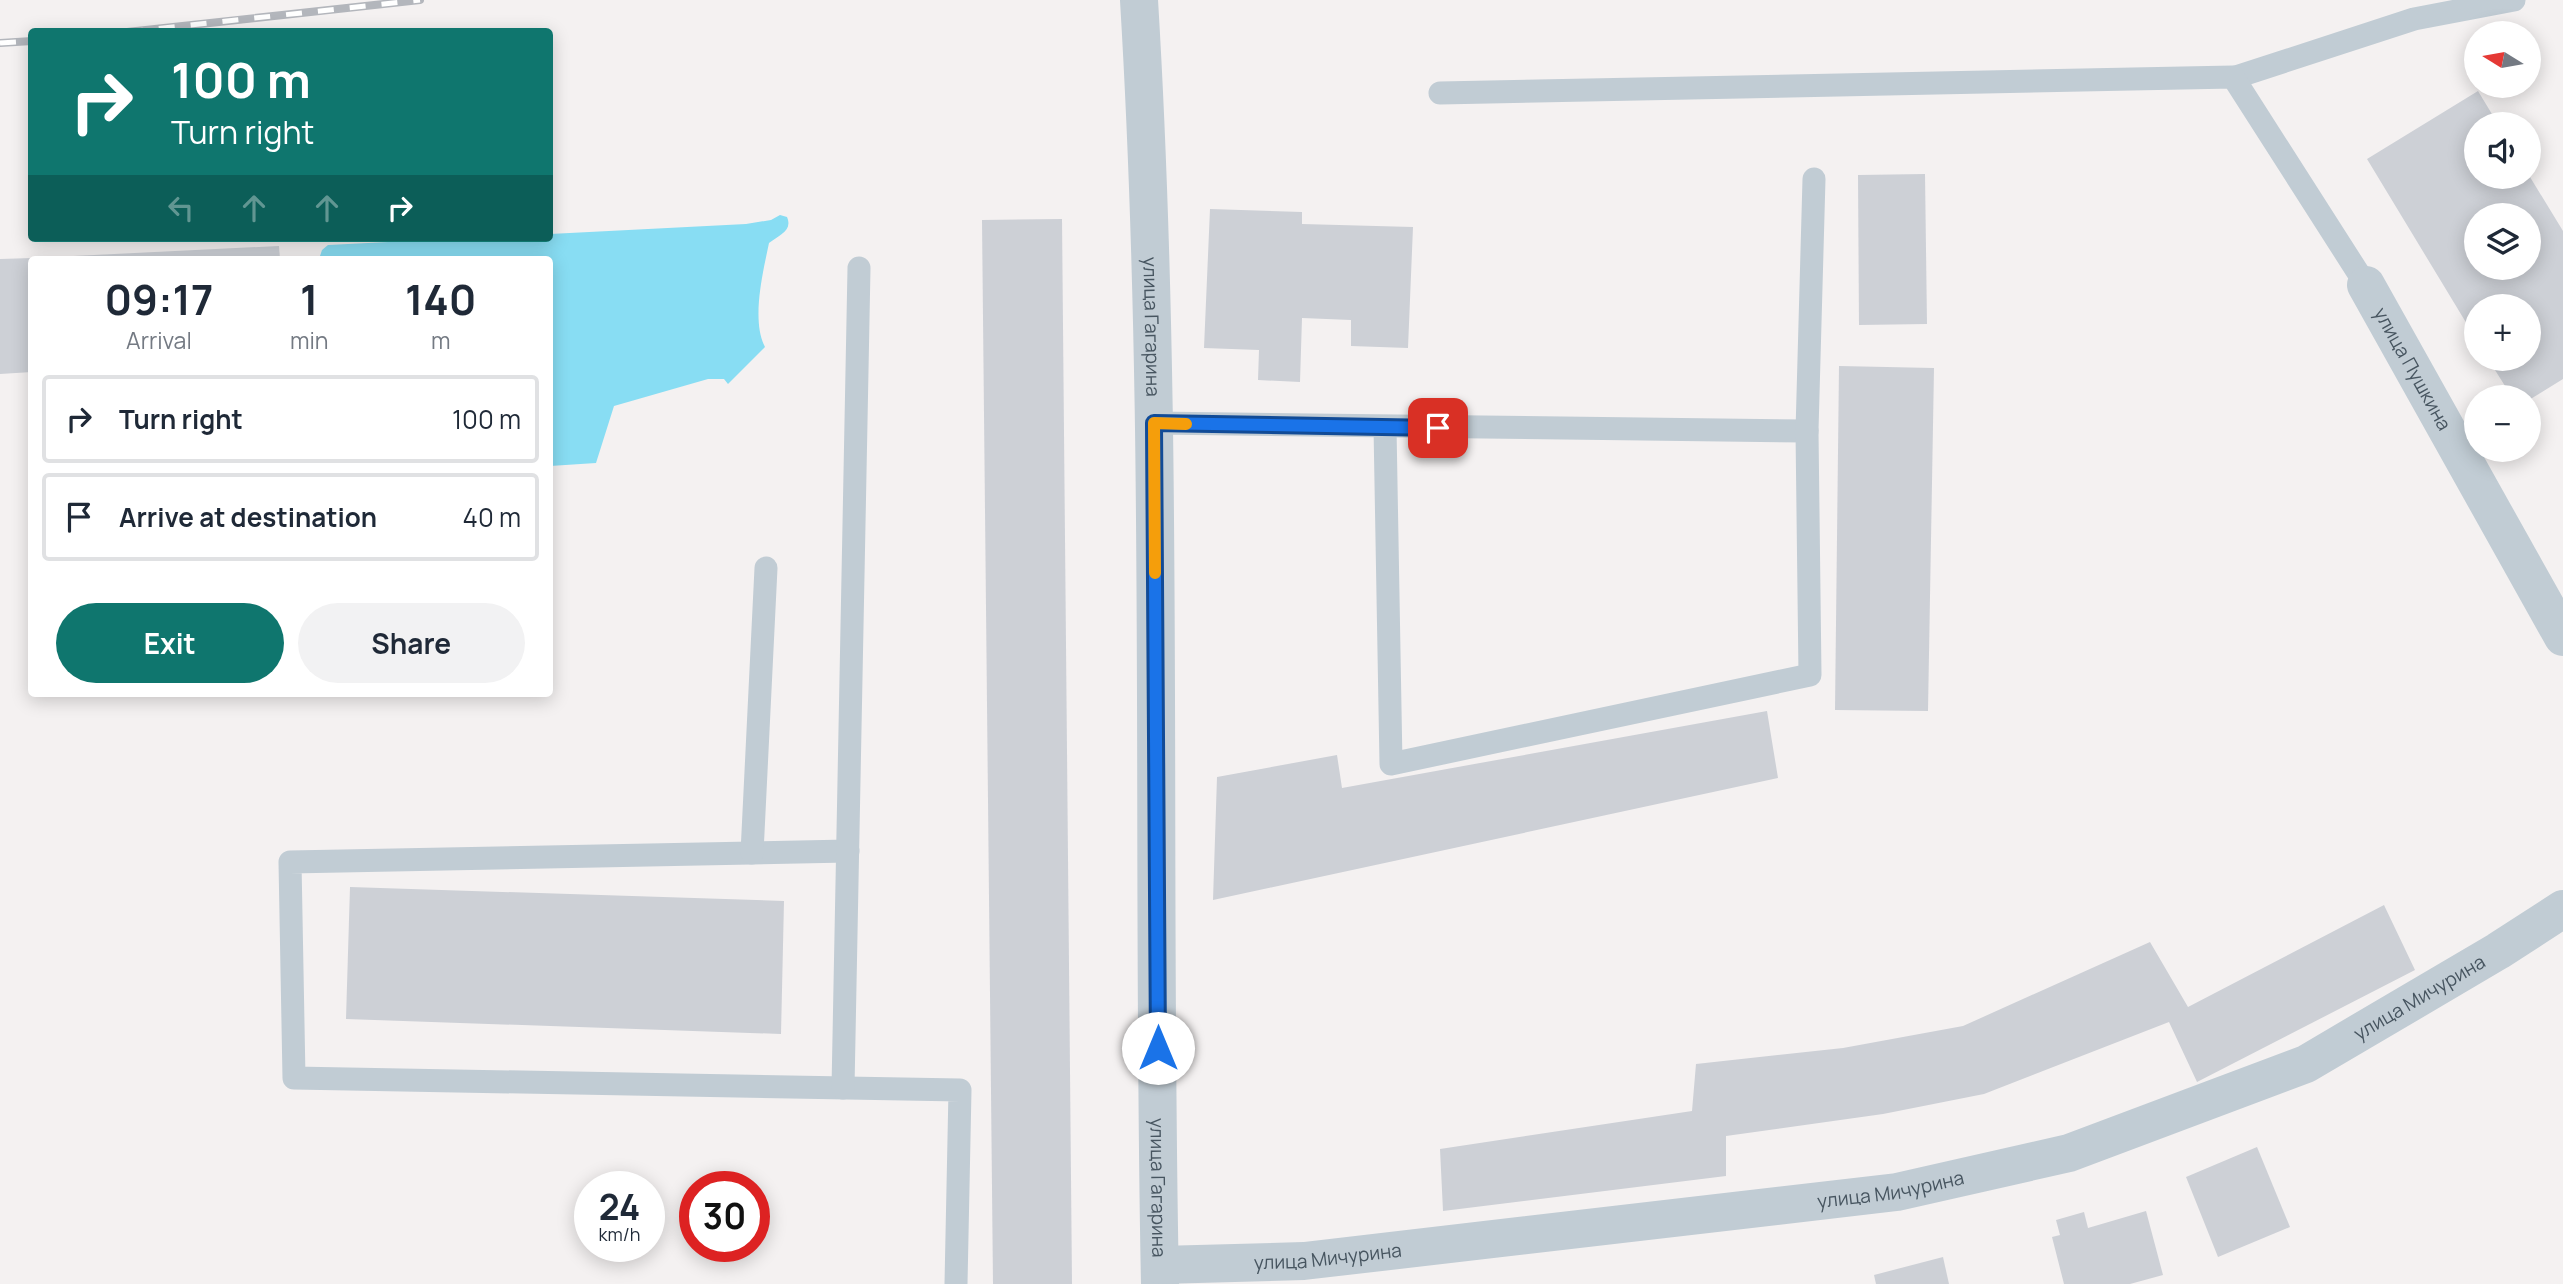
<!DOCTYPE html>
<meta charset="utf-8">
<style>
body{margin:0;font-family:Manrope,sans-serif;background:#f2f2f3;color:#1f2937;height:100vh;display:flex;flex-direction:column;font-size:26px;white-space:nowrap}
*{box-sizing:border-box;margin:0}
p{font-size:23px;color:#747a83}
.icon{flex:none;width:38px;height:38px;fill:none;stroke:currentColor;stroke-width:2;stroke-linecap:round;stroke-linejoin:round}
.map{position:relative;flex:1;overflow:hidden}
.side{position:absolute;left:28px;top:256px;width:525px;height:441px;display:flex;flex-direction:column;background:#fff;border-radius:7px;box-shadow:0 4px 18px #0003}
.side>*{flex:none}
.top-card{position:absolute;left:28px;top:28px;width:525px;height:214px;border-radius:7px;box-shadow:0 4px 18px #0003;background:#0f766e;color:#fff;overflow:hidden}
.needle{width:46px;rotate:281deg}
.fabs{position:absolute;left:2464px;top:21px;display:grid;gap:14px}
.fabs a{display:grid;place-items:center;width:77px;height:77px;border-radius:50%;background:#fff;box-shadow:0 4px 18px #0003;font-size:35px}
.speed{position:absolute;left:574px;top:1171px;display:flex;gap:14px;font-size:35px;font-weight:700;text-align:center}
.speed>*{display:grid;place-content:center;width:91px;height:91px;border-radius:50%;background:#fff;box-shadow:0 4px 18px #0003;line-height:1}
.speed small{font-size:18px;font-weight:400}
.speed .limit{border:10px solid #d22;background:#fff;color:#111}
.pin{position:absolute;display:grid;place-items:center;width:60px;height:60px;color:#fff;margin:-30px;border-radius:14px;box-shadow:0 4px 10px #0006}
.me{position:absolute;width:77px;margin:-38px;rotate:0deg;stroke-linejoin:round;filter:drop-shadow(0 0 5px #0008)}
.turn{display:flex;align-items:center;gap:24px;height:147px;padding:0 28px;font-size:32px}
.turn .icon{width:91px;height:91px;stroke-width:2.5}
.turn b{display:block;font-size:49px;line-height:60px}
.lanes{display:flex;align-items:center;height:66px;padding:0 28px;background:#0003;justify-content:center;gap:35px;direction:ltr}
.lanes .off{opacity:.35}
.eta{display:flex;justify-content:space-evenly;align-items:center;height:119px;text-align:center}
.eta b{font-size:42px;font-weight:700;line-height:49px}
.action{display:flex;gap:14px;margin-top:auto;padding:14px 28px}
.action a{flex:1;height:80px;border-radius:42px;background:#0f766e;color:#fff;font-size:28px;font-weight:700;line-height:80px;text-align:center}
.action a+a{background:#f2f2f3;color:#1f2937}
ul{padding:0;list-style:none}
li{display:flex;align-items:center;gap:21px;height:88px;margin:0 14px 10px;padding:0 14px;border:4px solid #e0e1e3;border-radius:7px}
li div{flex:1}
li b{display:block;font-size:26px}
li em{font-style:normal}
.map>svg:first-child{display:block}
</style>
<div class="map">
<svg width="2563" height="1284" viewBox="0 0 2563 1284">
<rect width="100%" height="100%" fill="#f4f1f1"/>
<path fill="#88ddf3" d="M780 215 787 217C793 231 779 235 769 243 763 272 751 320 765 347L728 384 724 379H708L614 406 596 463 550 466V259H319L322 250 328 245 468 238H550V234L746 224 771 220Z"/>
<g fill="#cdd0d6" fill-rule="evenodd">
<path d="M2478 91 2498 124H2476V177H2530L2563 231V379L2529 400V397H2512L2488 359H2529V306H2476V339L2367 159ZM2476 215H2529V268H2476Z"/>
<path d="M1925 174 1927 324 1859 325 1858 175Z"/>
<path d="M1210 209 1302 212V224L1413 227 1408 348 1351 346V320L1302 318 1300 382 1258 380 1259 350 1204 348Z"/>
<path d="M1062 219 1072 1284H993L982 220Z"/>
<path d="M279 246 280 259H53V257Z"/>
<path d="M32 258V372L0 374V259Z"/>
<path d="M1839 366 1934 368 1928 711 1835 710Z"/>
<path d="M1767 711 1778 778 1213 900 1217 777 1337 755 1342 788Z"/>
<path d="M350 887 784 901 781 1034 346 1019Z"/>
<path d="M2384 905 2415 970 2197 1082 2169 1022 1984 1094 1883 1114 1726 1136V1176L1443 1211 1440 1149 1692 1111 1696 1064 1843 1048 1963 1026 2150 942 2188 1007Z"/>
<path d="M2257 1147 2290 1227 2218 1257 2186 1177Z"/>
<path d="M2146 1211 2163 1275 2130 1284H2064L2052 1237 2060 1235 2056 1220 2084 1212 2088 1228Z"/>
<path d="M1943 1257 1949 1284H1876L1874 1275Z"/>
</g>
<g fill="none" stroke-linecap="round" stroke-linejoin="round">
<g stroke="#c1ccd4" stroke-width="23">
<path d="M2233 78 2414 19 2514 0"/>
<path d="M1440 93 2233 77 2366 285"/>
<path d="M1154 423 1807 431"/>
<path d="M1385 427 1391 764 1810 675 1807 431 1814 179"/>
<path d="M848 851 290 862 294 1078 960 1090 956 1284"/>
<path d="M752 853 766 568"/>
<path d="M843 1088 859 268"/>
</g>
<g stroke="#c1ccd4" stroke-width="38">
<path id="s1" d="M1139 0C1165 428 1151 856 1160 1284"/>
<path id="s2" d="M2366 285 2563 637"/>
<path id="s3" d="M1160 1265 1304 1261 1897 1192 2069 1153 2306 1064 2498 951 2563 909"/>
</g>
<g stroke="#b3b6bc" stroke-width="8">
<g id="rail">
<path d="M127 32 420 0"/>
<path d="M0 43 32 41"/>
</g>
</g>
<use href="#rail" stroke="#fff" stroke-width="5" stroke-dasharray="16" stroke-linecap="butt"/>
</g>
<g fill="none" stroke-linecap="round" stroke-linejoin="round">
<g stroke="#114b97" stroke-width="18">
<path id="route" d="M1158 1048 1154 423 1438 428"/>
</g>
<use href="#route" stroke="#1a73e8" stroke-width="12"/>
<path stroke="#f59e0b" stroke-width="12" d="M1155 573 1154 423 1186 424"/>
</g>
<g text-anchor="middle" stroke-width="6" stroke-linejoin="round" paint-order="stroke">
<g font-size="19" fill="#475560" stroke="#fff">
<text dy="7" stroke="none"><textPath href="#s1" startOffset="327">улица Гагарина</textPath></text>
<text dy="7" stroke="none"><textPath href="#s2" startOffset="96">улица Пушкина</textPath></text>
<text dy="7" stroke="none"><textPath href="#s3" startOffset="1302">улица Мичурина</textPath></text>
<text dy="7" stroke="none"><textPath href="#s1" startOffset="1188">улица Гагарина</textPath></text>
<text dy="7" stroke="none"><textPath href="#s3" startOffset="735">улица Мичурина</textPath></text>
<text dy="7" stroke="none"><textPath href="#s3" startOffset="168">улица Мичурина</textPath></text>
</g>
</g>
</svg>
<div class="fabs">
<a><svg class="needle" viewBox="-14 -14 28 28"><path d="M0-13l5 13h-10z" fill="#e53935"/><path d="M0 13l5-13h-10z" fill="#747a83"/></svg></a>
<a><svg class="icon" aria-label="sound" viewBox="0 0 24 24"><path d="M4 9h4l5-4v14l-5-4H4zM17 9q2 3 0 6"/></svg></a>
<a><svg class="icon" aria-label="layers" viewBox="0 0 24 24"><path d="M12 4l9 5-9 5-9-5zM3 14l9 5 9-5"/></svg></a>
<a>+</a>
<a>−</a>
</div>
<div class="speed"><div>24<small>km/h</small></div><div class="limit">30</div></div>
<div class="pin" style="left:1438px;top:428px;background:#d93025"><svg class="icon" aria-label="arrive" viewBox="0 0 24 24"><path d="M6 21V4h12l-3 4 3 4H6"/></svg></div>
<svg class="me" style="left:1158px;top:1048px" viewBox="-20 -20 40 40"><circle r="19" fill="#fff"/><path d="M0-13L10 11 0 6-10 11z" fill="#1a73e8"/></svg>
<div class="top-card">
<div class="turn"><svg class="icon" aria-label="right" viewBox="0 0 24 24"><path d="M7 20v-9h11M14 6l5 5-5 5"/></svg><div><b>100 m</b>Turn right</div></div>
<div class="lanes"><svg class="icon off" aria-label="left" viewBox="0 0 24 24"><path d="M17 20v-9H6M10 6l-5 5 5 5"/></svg><svg class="icon off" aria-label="ahead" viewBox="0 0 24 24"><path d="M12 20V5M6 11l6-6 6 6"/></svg><svg class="icon off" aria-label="ahead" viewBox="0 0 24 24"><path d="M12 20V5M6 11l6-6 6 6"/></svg><svg class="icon" aria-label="right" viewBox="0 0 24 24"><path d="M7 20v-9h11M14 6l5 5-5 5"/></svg></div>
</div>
<section class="side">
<div class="eta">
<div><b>09:17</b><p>Arrival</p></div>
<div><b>1</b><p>min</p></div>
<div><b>140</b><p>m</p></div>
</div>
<ul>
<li><svg class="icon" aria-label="right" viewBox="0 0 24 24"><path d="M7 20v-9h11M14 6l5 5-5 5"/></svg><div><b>Turn right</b></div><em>100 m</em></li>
<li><svg class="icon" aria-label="arrive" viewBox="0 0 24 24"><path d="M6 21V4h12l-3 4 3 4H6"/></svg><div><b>Arrive at destination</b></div><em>40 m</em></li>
</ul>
<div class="action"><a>Exit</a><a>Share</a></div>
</section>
</div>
